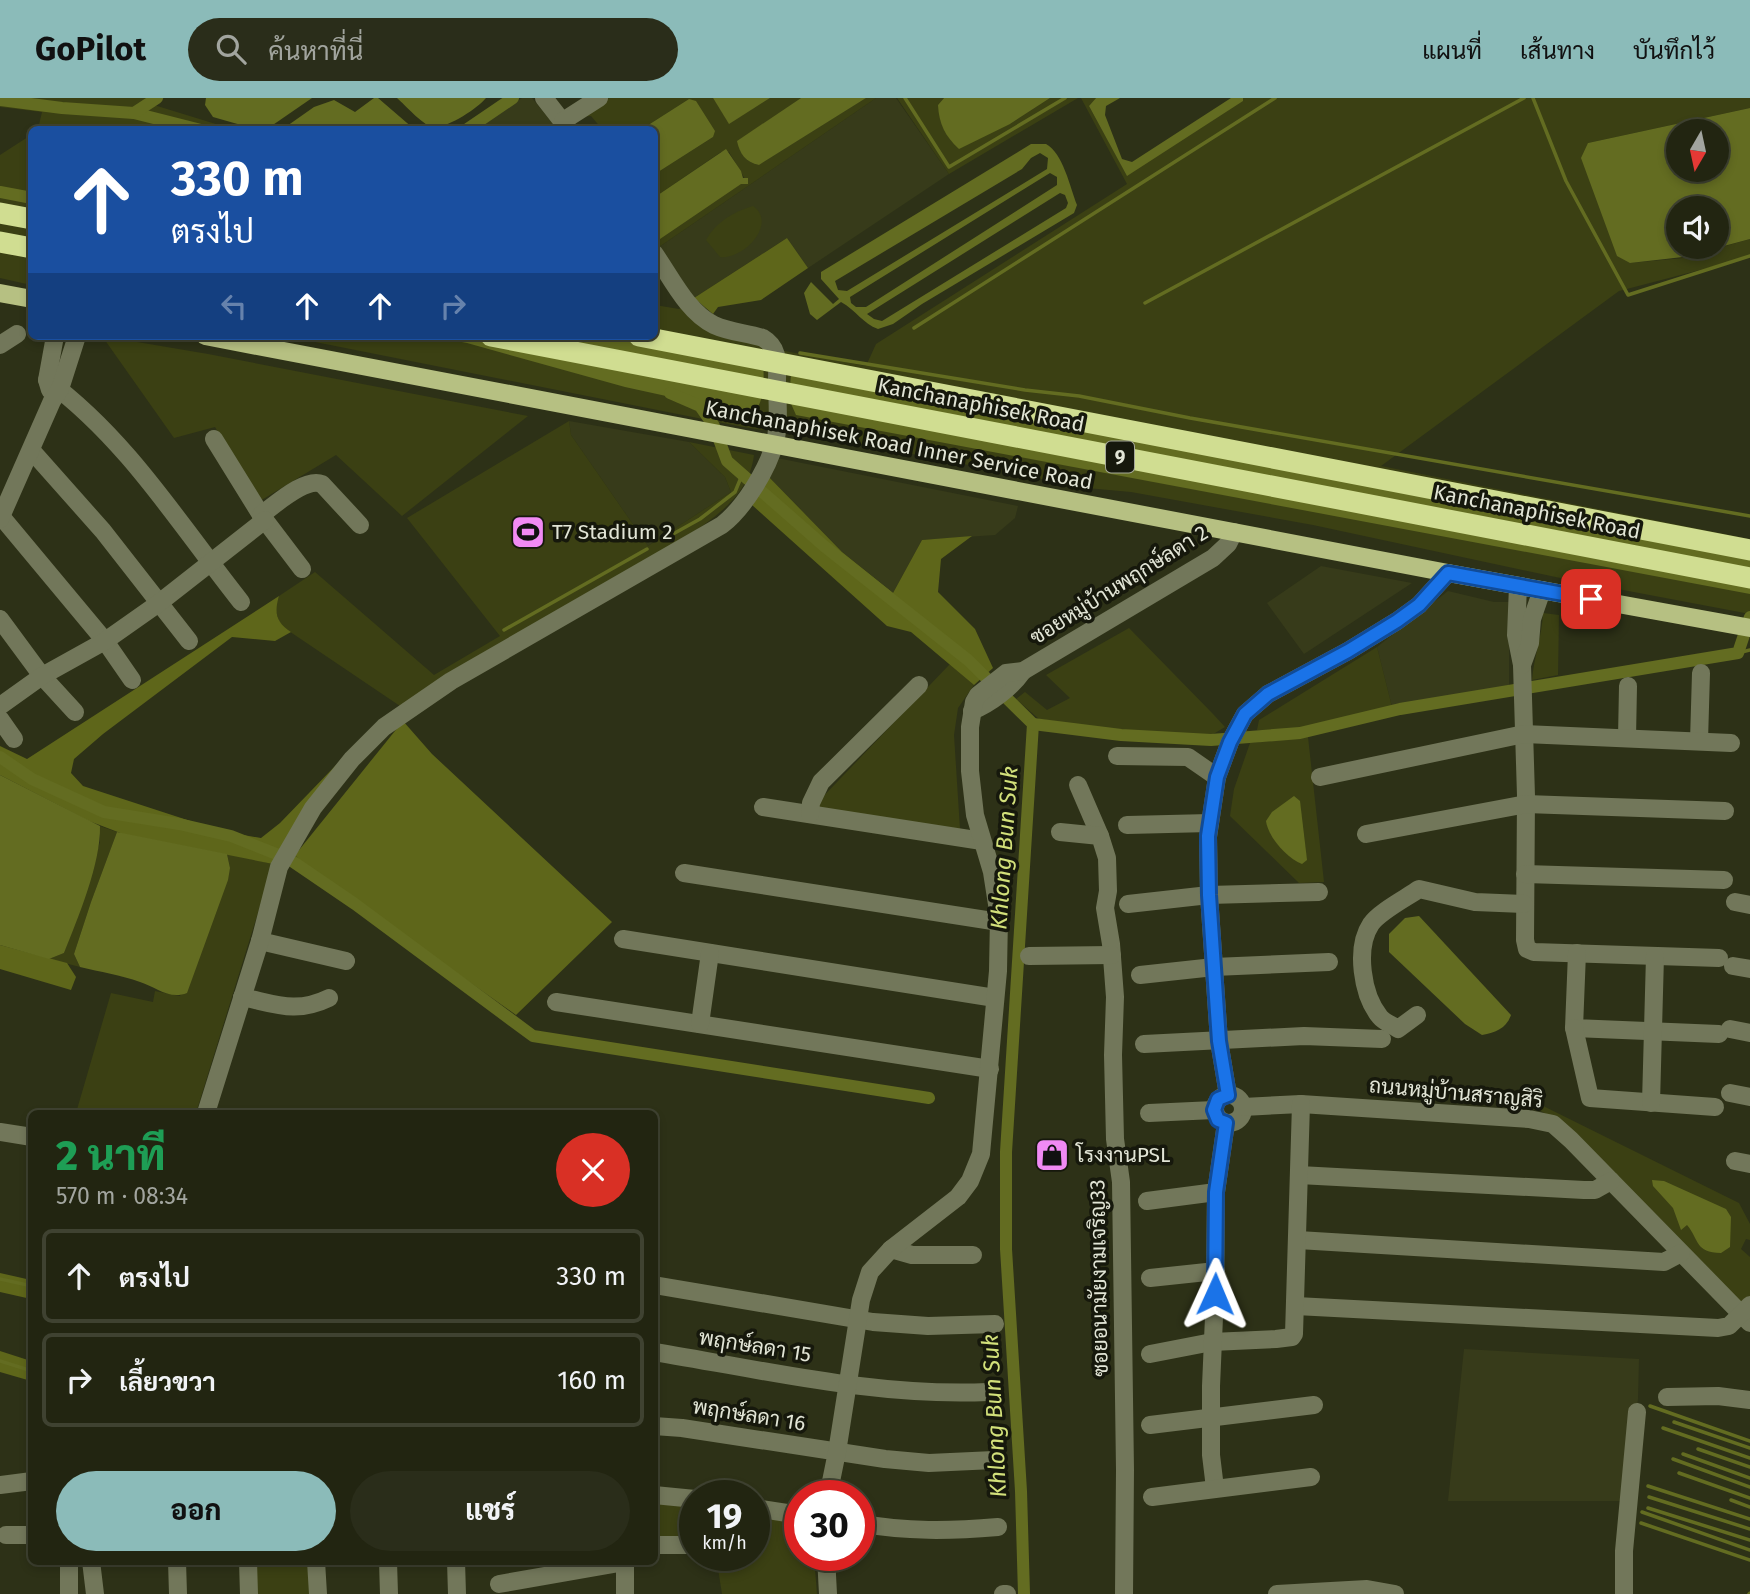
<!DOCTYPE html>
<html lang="th">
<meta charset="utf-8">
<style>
body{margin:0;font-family:"Fira Sans",Sarabun,sans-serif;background:#2a2d1a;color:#f1f3f6;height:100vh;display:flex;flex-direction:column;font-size:26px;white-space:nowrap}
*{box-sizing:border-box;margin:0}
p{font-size:23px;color:#a2a59f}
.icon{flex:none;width:38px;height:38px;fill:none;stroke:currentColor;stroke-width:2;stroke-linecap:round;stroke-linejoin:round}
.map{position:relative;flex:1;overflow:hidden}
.side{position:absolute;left:28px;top:1012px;width:630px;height:455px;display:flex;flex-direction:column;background:#222511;border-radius:10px;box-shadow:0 4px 10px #0003,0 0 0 2px #3f4231}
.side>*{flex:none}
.hud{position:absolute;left:28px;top:28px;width:630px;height:214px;border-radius:10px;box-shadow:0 4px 10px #0003,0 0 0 2px #3f4231;background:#1a4fa0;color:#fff;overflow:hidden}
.needle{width:46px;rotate:189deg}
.tools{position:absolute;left:1666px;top:21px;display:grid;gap:14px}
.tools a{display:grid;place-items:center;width:63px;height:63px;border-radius:50%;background:#222511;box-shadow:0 4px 10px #0003,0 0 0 2px #3f4231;font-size:35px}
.speed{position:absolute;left:679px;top:1382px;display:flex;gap:14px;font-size:35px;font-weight:700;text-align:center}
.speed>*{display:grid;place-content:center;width:91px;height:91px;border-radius:50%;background:#222511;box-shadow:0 4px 10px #0003,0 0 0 2px #3f4231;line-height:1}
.speed small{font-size:18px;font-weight:400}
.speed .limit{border:10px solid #d22;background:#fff;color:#111}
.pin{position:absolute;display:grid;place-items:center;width:60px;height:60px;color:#fff;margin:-30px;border-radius:14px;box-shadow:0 4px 10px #0006}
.me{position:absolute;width:77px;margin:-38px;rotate:1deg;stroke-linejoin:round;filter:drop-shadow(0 0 5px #0008)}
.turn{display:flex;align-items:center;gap:24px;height:147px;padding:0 28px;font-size:32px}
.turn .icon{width:91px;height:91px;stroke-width:2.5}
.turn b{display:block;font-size:49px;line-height:60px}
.lanes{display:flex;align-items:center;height:66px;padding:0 28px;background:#0003;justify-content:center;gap:35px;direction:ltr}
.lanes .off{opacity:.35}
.round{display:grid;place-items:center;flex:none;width:74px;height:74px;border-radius:37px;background:#2a2d1a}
.summary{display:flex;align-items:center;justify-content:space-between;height:119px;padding:0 28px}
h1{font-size:42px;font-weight:800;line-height:52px;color:#1e9e55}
.primary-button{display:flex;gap:14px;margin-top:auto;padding:14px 28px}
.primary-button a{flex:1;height:80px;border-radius:42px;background:#8bbbb9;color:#111;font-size:28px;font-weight:800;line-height:80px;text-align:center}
.primary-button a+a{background:#2a2d1a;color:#f1f3f6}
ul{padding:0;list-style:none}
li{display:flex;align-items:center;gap:21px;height:94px;margin:0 14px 10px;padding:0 14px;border:4px solid #3f4231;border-radius:10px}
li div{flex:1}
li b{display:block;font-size:26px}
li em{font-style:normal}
header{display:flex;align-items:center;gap:42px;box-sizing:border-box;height:98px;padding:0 35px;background:#8bbbb9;color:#111}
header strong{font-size:33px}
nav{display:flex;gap:38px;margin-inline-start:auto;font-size:24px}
.search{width:490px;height:63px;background:#2a2d1a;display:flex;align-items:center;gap:18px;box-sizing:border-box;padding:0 24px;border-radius:38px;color:#a2a59f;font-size:26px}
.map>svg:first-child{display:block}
</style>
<header>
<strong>GoPilot</strong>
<div class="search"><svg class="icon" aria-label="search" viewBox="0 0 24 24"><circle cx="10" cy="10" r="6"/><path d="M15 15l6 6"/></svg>ค้นหาที่นี่</div>
<nav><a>แผนที่</a><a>เส้นทาง</a><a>บันทึกไว้</a></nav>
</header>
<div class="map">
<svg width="1750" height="1496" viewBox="0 0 1750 1496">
<rect width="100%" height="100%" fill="#2d3117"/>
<g fill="#373b1a">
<path d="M522 0H532L557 30 474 32Z"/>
<path d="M876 0H896L949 76 808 170 787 140 694 200 659 149Z"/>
<path d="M569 323 689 344 725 379 731 394 648 448 571 337Z"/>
<path d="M777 360 1018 408 1015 420 995 437 922 442 893 495 842 454 767 377Z"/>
<path d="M1321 468 1412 485 1304 556 1267 505Z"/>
<path d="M1448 493 1494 504H1509V588L1392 609 1377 549Z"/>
<path d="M1464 1251 1639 1261 1638 1301 1624 1403H1448Z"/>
</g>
<g fill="#3b4013">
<path d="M0 0H164L154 7 232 31H38L42 14 0 9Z"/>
<path d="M602 0H713L729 25 770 0H801L738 43C740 56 745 64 759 67L866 0H876L659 149 655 143V137L660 140 741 85 748 86 729 54H721L655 99V76L713 39 689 1 642 31H602L591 18 576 19Z"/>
<path d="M897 0H944L938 7 1010 26 1050 0H1078L949 76Z"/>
<path d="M1081 0H1096L1089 8 1127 77 1242 3 1243 0H1750V10L1588 45 1630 165 1683 160 1750 141V159L1619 193 1381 368 1750 441V516L1565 481 1313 427 1131 394 1087 390 845 343 743 329 285 238H654L655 207 679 211 684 208 768 250 866 268 876 246 1127 86Z"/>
<path d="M31 37V187L0 180V57Z"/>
<path d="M753 108C778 126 743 162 720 159L706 142C716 124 733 114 753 108Z"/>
<path d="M102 238 208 256 528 318 402 418 336 357 260 403 215 329 174 340Z"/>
<path d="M569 323 571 337 648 448 731 394 725 379 689 344 754 357C749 398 715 419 684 441L400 608 280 527 275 510 279 498 315 474 434 577 500 538 407 420Z"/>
<path d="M1543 515 1559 517 1558 577 1532 582C1534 559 1542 538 1543 515Z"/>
<path d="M1129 530 1213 616 1225 629 1210 638 1107 631 1039 621 1016 601 1025 594 1047 612 1070 600 1046 577Z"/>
<path d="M1377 549 1392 609 1301 632H1257L1259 622Z"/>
<path d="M950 566 974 587 958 610 954 637 960 731 818 711 816 706Z"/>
<path d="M1308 639 1324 784 1299 785 1230 718 1234 691 1250 645Z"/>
<path d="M100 728 117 734 91 804 74 856 80 869 49 861 64 855 100 744Z"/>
<path d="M227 756 273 766 196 1015H76L111 895 153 904 155 893 180 898 230 770Z"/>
<path d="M1511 992 1739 1105 1750 1126V1142L1746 1141 1741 1151 1750 1159V1218L1564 1027 1541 1013 1510 1006Z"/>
<path d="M655 1403 695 1409V1440L655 1439Z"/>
<path d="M754 1417 797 1423 800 1427V1458H814L817 1496H722L716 1458H754Z"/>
<path d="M253 1463H312L313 1496H254Z"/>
</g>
<g fill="#5e661a">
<path d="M787 140 808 170 761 202 718 209 713 216 694 200Z"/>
<path d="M767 377 842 454 893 495 922 442 972 438 941 461 938 494 975 531 993 570 974 587 911 534 887 528 752 407Z"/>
<path d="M279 498C274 515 276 524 291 534L275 543 232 539 103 636 74 661 71 675 83 688 221 733 261 740 280 725 338 665 273 766 123 736 89 723 0 677V648L27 661Z"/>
<path d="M403 623 432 656 612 824 516 917 304 767 295 757Z"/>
<path d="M0 847 67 865 76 879 71 892 0 871Z"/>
<path d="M0 1175 31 1182V1201L0 1194Z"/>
<path d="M0 1253 31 1263V1283L0 1274Z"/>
</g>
<g fill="#636c21" fill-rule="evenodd">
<path d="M206 0H312L267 31 248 29 213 19 205 7Z"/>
<path d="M374 0H378L414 31H288L287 28 314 9 334 2 355 14Z"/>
<path d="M397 0H486C478 10 445 32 432 29 423 27 405 7 397 0Z"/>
<path d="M713 0H770L729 26Z"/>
<path d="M801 0H866L759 67C745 64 740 56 737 43Z"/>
<path d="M944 0H1050L1010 26 959 51C945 38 939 26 938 7Z"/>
<path d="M1096 0H1120L1106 8 1105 17 1122 61 1132 64 1231 0H1243V3L1127 78 1089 8Z"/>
<path d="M689 1 696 3 715 33 713 39 655 76 654 32 642 31Z"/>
<path d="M1750 10V141L1683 159 1630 165 1617 158 1581 60 1588 45ZM1678 33H1717V72H1678ZM1678 110H1717V149H1678Z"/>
<path d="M1046 46C1063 55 1070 89 1077 107L1074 115 922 206 893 226 878 231C863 226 856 212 841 204L817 222 810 216 804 195 811 184 833 206 839 201 821 181V174L1031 46ZM1040 55 1048 60 1047 71 847 193 838 192 835 183 1022 71 1031 60ZM1050 75 1057 79V87L866 209H856L851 205 850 199ZM1060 95 1065 97 1068 105 1066 110 882 223 874 221 867 216Z"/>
<path d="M726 51 741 73 743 80H748V86H741L660 141 655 137V99Z"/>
<path d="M431 238H654L762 255C764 277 767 299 753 317L625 289 467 245Z"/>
<path d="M792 264 1750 446V496L796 317 789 301Z"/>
<path d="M0 677 100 728C101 765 78 820 64 855L49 861 0 847Z"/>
<path d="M1294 698 1300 703 1307 762 1302 766C1287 760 1268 739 1266 723L1272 714Z"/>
<path d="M117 734 227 756 230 770 228 782 187 895C169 902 156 889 140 884 121 877 100 874 80 869L74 856 91 804Z"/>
<path d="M1419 818 1511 917C1506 931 1496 934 1482 937L1465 926 1389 854V836L1405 820Z"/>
<path d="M1652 1082 1664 1083 1726 1111 1731 1119 1730 1149 1721 1155C1695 1155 1699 1141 1687 1127L1681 1132 1673 1110 1653 1088Z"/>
</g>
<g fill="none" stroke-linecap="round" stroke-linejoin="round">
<g stroke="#636c21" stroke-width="3.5">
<path d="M905 0 949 69 1065 0"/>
<path d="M1533 0 1566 83 1628 197 1750 158"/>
<path d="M1145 205 1524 0"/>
<path d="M914 230 1275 0"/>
<path d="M800 255 1025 292 1079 298 1190 320 1750 418"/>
<path d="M664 441 700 421 735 394 742 377"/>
<path d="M504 532 647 451"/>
<path d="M1738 555 1750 552"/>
<path d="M0 1181 32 1188"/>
<path d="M0 1263 32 1273"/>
<path d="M1650 1308 1750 1343"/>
<path d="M1674 1324 1750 1350"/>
<path d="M1663 1330 1750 1360"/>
<path d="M1698 1351 1750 1369"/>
<path d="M1683 1356 1750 1380"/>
<path d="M1673 1361 1750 1389"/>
<path d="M1679 1375 1750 1400"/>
<path d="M1648 1388 1750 1421"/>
<path d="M1649 1399 1750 1431"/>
<path d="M1731 1402 1750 1409"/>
<path d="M1648 1410 1750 1442"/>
<path d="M1642 1414 1750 1452"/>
<path d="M1641 1425 1750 1462"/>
<path d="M1749 1496 1750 1495"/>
</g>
<g stroke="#636c21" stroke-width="12">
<path d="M0 2 62 10 134 15 201 32"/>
<path d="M134 15 157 0"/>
<path d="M466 32 513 0"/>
<path d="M0 94 32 100"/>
<path d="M670 295 700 308 714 328 727 363 824 448 968 562 1033 626 1006 1054V1151L1021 1393 1024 1496"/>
<path d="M1033 626 1121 637 1211 642 1300 635 1400 611 1738 555 1750 519"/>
<path d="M0 659 32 681 104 714 179 726 231 738 289 761 355 806 533 938 929 1000"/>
</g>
<g stroke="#72775a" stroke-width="18">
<path d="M544 0 569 32"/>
<path d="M563 23 599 0"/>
<path d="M0 247 17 236"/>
<path d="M47 282C128 342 179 426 241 504"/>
<path d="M50 292 47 282 55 238"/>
<path d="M214 341 261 417 302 471"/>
<path d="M32 353 103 433 189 543"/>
<path d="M0 417 105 543 132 582"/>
<path d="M261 417C275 407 305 379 322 386L360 427"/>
<path d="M0 421 52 303 60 291 77 238"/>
<path d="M1518 488 1516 537 1522 567 1526 698 1525 842 1527 851 1534 854 1719 860"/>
<path d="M0 521 42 578 75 614"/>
<path d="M1522 567 1530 545 1532 521 1542 492"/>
<path d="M0 608 42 578 105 543 159 505 265 422"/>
<path d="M972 613C991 605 1011 590 1023 573"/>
<path d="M0 621 14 641"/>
<path d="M1627 640 1628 588"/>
<path d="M1699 643 1701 575"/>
<path d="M1117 658 1188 659 1217 679"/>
<path d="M1320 679 1524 636 1731 645"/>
<path d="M1078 687 1100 738"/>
<path d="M763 709 982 743"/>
<path d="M810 716 811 705 821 684 919 587"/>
<path d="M1127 727 1210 725"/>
<path d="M1060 734 1100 738 1107 760 1108 793 1105 810 1111 846 1115 899 1113 957 1115 1041 1121 1084 1125 1372 1124 1496"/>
<path d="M1366 736 1526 706 1725 713"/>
<path d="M684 775 999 824"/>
<path d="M1525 776 1724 782"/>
<path d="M1735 804 1750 807"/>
<path d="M1128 806 1209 797 1319 794"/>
<path d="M623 841 995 900"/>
<path d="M260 843 346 863"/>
<path d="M1577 855 1574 930 1719 936"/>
<path d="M1029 858 1112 857"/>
<path d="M1733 868 1750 871"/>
<path d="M1140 877 1214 869 1329 864"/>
<path d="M242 899C276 906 296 916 329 900"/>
<path d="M556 904 990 971"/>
<path d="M1417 917 1398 931C1392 927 1384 924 1380 919 1362 897 1355 850 1371 826 1379 814 1406 800 1419 791L1475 804 1524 806"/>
<path d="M700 926 710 855"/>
<path d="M1574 930 1590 1000 1715 1009"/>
<path d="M1730 931 1750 935"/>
<path d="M1144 946 1304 938 1382 941"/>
<path d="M1730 995 1750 999"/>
<circle cx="1229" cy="1011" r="14"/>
<path d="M1228 997 1219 943 1209 797 1208 739 1217 679 1230 644 1245 616 1268 596 1348 553 1397 523 1419 507 1448 475"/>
<path d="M1651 1005 1655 858"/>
<path d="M1243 1009 1301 1006 1529 1021 1553 1026 1571 1042 1750 1225"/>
<path d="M206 1015 260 843 279 769 313 710 352 661 384 629 451 583 722 427C744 410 768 371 775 344 780 325 777 303 777 284 777 266 780 250 763 240 747 235 729 234 714 227 687 214 671 179 654 155"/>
<path d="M1149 1015 1214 1012"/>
<path d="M0 1034 32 1039"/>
<path d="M1735 1063 1750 1066"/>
<path d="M1299 1077 1584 1092H1595L1611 1083"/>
<path d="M1147 1103 1216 1094"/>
<path d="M1298 1142 1664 1164 1681 1155"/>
<path d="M891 1151 912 1157H973"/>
<path d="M1150 1180 1216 1173"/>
<path d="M654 1187 873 1224 928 1228 995 1226"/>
<path d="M1296 1208 1718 1230 1729 1228 1750 1207"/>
<path d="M654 1254C765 1272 875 1299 988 1294"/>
<path d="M1150 1256 1212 1244 1276 1241 1292 1239 1294 1236 1301 1006"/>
<path d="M1667 1299 1718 1298 1750 1302"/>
<path d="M1150 1327 1314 1307"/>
<path d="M654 1328 682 1330 885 1361 929 1365 994 1362"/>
<path d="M0 1387 32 1383"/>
<path d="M1215 1390 1211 1357V1288L1215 1196 1216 1094 1226 1025"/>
<path d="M654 1397 695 1401"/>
<path d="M828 1398 837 1354 861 1202 870 1174 891 1151 958 1099 970 1083 981 1056 998 873 999 819 992 774 975 717 970 673V629L974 604 978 597 1006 575 1023 573 1213 460 1228 446 1234 434"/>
<path d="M1152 1399 1311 1379"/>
<path d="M754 1410 800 1417"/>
<path d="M859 1425C906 1434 951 1433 998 1429"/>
<path d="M6 1437H32"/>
<path d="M654 1447H695"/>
<path d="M826 1458 828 1496"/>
<path d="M69 1463V1496"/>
<path d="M91 1463 95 1496"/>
<path d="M177 1463 178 1496"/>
<path d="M248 1463 249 1496"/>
<path d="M316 1463 318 1496"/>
<path d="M388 1463 389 1496"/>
<path d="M456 1463 457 1496"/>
<path d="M499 1486 625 1464"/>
<path d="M625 1496V1463"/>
<path d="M1003 1496H1007"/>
<path d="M1277 1496 1367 1491 1395 1496"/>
<path d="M1624 1496V1453L1637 1314"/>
</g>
<g stroke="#b6c082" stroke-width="18">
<path d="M0 195 32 201"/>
<path d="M205 238 1448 475 1750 530"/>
</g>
<g stroke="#d0dd91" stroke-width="21">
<path d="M0 115 32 121"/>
<path d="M0 144 32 150"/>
<path d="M491 238 1750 480"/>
<path d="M639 238 1750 452"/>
</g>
</g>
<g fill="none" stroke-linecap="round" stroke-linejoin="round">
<g stroke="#114b97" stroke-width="18">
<path id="route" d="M1215 1196 1216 1094 1226 1025 1218 1022 1214 1012 1218 1001 1228 997 1219 943 1209 797 1208 738 1217 679 1230 644 1245 616 1268 596 1348 553 1397 523 1419 507 1448 475 1591 501"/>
</g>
<use href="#route" stroke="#1a73e8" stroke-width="12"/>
</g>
<defs>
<g id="stadium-square" transform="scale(1.75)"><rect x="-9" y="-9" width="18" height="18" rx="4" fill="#f18af4" stroke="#16180c"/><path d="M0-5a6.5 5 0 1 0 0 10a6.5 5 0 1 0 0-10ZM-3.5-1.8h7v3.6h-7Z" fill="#111"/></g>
<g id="shop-square" transform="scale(1.75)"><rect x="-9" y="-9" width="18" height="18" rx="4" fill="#f18af4" stroke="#16180c"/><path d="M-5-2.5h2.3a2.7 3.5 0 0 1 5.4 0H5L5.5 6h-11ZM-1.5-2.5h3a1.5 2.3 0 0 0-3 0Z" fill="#111"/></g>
</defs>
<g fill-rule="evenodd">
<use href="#stadium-square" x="528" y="434"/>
<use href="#shop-square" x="1052" y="1057"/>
</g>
<g text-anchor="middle" stroke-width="7" stroke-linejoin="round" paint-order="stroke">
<rect fill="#16180c" stroke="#a5a899" stroke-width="2" x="1106" y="343.5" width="28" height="31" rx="5"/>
<g font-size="19" font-weight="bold" fill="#e2e5d6">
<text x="1120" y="366">9</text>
</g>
<g font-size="21" fill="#e2e5d6" stroke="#16180c">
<text transform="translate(981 307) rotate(11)" y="7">Kanchanaphisek Road</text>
<text transform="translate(899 347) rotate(11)" y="7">Kanchanaphisek Road Inner Service Road</text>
<text transform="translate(1537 414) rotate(11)" y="7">Kanchanaphisek Road</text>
<text transform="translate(1119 487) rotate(-32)" y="7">ซอยหมู่บ้านพฤกษ์ลดา 2</text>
<text transform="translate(1456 995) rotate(5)" y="7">ถนนหมู่บ้านสราญสิริ</text>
<text transform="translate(1099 1180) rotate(-91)" y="7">ซอยอนามัยงามเจริญ33</text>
<text transform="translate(755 1248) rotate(9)" y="7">พฤกษ์ลดา 15</text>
<text transform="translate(749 1317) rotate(9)" y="7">พฤกษ์ลดา 16</text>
</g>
<g font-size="21" fill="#e2e5d6" stroke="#16180c" text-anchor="start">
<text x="552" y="441">T7 Stadium 2</text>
<text x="1076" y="1064">โรงงานPSL</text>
</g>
<g font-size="23" font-style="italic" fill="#d2e07a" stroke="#16180c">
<text transform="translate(1004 750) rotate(-86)" y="8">Khlong Bun Suk</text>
<text transform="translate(994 1318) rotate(-93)" y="8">Khlong Bun Suk</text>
</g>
</g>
</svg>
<div class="tools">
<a><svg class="needle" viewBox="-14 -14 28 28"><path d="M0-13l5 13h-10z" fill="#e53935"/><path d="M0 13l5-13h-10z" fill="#a2a59f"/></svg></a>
<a><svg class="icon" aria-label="sound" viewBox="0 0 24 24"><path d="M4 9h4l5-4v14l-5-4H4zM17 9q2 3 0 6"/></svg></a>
</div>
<div class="speed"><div>19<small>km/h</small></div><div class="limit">30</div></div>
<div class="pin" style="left:1591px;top:501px;background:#d93025"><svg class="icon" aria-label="arrive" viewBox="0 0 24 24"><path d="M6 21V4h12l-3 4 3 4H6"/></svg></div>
<svg class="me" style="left:1215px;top:1196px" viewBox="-20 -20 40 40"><path d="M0-17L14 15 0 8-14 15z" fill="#1a73e8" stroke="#fff" stroke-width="4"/></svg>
<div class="hud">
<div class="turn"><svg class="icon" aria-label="ahead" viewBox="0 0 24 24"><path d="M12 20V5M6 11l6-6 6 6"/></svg><div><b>330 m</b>ตรงไป</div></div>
<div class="lanes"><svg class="icon off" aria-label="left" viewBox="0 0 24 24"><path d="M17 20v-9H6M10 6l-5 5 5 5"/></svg><svg class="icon" aria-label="ahead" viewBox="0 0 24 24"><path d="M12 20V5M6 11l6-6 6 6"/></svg><svg class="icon" aria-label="ahead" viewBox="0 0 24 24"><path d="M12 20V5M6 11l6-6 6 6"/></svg><svg class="icon off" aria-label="right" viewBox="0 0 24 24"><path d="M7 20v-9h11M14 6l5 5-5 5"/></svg></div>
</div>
<section class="side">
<div class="summary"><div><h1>2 นาที</h1><p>570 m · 08:34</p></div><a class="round" style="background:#d93025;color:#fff"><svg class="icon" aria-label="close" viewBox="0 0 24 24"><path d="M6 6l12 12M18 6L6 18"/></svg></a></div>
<ul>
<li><svg class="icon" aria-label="ahead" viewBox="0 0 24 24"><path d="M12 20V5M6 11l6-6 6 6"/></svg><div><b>ตรงไป</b></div><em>330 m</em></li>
<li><svg class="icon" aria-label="right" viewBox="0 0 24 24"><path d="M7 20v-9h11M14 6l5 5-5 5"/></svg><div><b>เลี้ยวขวา</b></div><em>160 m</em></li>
</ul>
<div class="primary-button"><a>ออก</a><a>แชร์</a></div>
</section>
</div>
